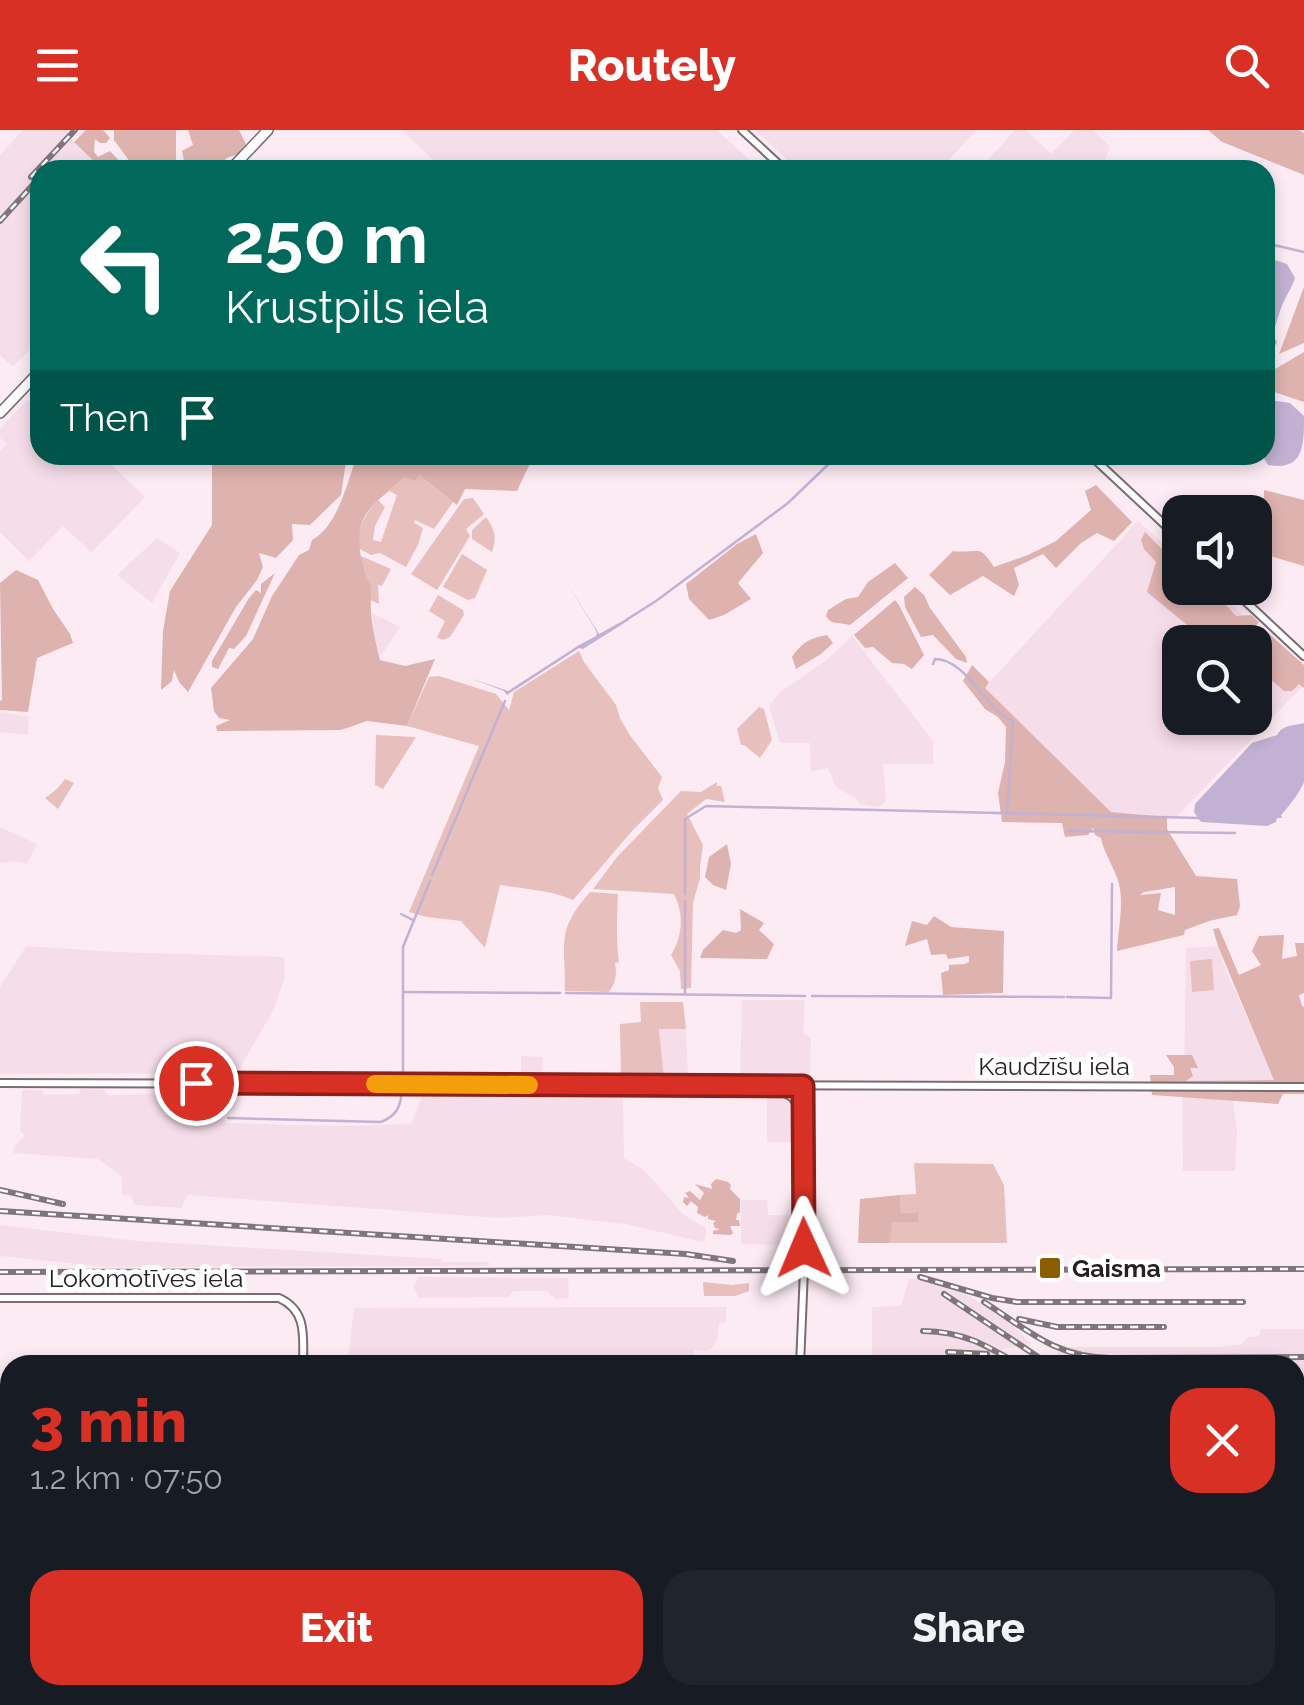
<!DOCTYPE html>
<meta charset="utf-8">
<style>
body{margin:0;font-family:Raleway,sans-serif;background:#20242c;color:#f1f3f6;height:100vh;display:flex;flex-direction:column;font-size:38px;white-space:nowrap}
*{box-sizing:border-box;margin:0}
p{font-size:32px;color:#9ea1a6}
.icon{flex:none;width:55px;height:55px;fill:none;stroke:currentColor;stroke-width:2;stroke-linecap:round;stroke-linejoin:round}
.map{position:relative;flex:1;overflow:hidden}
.side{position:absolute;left:0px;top:1225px;width:1305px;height:350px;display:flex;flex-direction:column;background:#171b24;border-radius:30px 30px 0 0;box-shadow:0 5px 15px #0003}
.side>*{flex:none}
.top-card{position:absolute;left:30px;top:30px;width:1245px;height:305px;border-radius:30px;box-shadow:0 5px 15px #0003;background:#00695c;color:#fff;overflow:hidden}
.buttons{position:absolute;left:1162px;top:365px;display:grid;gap:20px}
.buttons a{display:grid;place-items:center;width:110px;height:110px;border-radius:20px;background:#171b24;box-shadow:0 5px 15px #0003;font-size:50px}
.pin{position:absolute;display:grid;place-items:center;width:85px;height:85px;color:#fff;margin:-42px;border:5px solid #fff;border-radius:50%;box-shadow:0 2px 10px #0007}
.me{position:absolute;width:110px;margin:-55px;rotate:359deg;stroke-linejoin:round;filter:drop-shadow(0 0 8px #0008)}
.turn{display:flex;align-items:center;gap:35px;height:210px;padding:0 30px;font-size:45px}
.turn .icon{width:130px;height:130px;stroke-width:2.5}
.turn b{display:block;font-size:70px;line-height:85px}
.then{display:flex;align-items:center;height:95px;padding:0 30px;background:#0003;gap:20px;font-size:38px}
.round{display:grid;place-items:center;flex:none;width:105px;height:105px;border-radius:30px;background:#20242c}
.headline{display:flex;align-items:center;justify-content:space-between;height:170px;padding:0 30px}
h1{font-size:60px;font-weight:800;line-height:75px;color:#d93025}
.button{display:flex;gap:20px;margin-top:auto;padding:20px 30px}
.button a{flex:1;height:115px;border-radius:30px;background:#d93025;color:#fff;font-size:40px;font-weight:800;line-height:115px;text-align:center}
.button a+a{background:#20242c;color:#f1f3f6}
header{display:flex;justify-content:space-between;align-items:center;height:130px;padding:0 30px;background:#d93025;color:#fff;font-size:45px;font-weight:800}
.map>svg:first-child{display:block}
</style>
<header><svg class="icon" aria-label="menu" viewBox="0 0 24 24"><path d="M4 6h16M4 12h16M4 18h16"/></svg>Routely<svg class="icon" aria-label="search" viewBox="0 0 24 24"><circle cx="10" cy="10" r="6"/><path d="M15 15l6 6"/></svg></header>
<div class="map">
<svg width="1304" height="1575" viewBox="0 0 1304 1575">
<rect width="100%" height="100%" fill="#fdebf4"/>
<g fill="#f6ddea" fill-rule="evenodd">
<path d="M23 0H67L74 12 103 40H40V209L13 237 0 225V25Z"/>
<path d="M402 0H717L760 40H443Z"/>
<path d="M755 0H977L939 40H798Z"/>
<path d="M1015 0H1026L1051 24 1074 0H1093L1110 16 1101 40H979Z"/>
<path d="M27 270 40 277V325H101L145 367 93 421 91 422 63 396 29 431 0 402V322L7 314 0 308V299Z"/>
<path d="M1138 391 1180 429V458H1212L1304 539V555L1176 687 1111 682 984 558ZM1180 512H1255V588H1180Z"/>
<path d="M157 408 180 423 152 473 117 445Z"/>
<path d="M372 483 400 497 380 527 374 505Z"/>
<path d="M852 506 933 611V634H883L886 670 882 675 876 677 860 674 856 668 836 657 828 638 811 642 810 613H780L769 576 779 563 828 529Z"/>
<path d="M2 582 29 587 28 605 0 602V584Z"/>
<path d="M0 697 37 714 27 734 16 731 0 733Z"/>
<path d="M26 816 116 822 284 827 285 847 273 881 237 943 0 944V857Z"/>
<path d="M1218 816 1226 840 1275 950 1184 951 1186 818Z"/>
<path d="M742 870H805L803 903 811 908 810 951 740 950Z"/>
<path d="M659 899H686L688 949H664Z"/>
<path d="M521 926 543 927 542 950H521Z"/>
<path d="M81 959 105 960 107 965 197 963 198 974 201 978H216L223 974 226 977 223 989 226 993 347 996 411 994 422 967 623 968 624 1028 644 1040 683 1084 706 1098V1106L703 1112 625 1094 546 1085 498 1088 187 1065 182 1078 134 1075 132 1066 122 1064V1047L98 1029 13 1023 14 1017 25 1005 20 1001 22 960H43V965L79 964Z"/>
<path d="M767 963 783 966 794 975 795 1012H767Z"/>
<path d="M1182 963H1232L1237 1000 1235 1041H1183Z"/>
<path d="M741 1070H767L768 1085H796L795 1115 741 1114Z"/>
<path d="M0 1095 138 1111 441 1129 442 1132H489V1136L106 1137 0 1126Z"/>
<path d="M418 1147 568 1148 569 1168 555 1169 547 1161H514L508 1167 419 1168 413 1157Z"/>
<path d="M909 1149H919L963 1162 1002 1187 1031 1213V1216L1021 1213 1019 1217 1000 1219 1029 1235H861V1229L872 1227V1177L901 1176Z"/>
<path d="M726 1177V1192L719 1193 717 1211 713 1217 707 1221 694 1220 693 1235H372L348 1228 354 1178Z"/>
<path d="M1261 1199H1304V1275H1295V1235H1248V1231L1245 1230V1235H1060L1054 1231 1060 1217H1218L1242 1214 1248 1207 1259 1206Z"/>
<path d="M0 1293H10V1427L0 1428Z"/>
<path d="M1295 1296H1304V1446L1295 1447Z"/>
<path d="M1304 1525V1575H1083L1093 1565H1295V1526Z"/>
<path d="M477 1565H651L652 1575H439L438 1570Z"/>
<path d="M655 1565H705L701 1575H656Z"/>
<path d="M1019 1565H1051L1050 1575H987L992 1569Z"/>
</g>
<g fill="#e7bfbd">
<path d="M419 345 453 372 434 399 415 390 414 393 423 398 418 415 406 437 380 423 371 425 358 418C358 397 364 385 378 370L385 377 375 396 373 410 381 412 397 365 389 361 404 347Z"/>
<path d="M473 368 484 384 466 399 470 406 437 460 411 444 464 369Z"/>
<path d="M486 387C495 399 497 408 492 422L472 409V400Z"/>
<path d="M462 424 487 440 475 468 468 470 443 457Z"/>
<path d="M361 426 391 439 382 456 378 455 379 474 370 470 372 457C364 449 361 437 361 426Z"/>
<path d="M438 465 463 480 464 485 450 507 443 510 437 507 445 491 429 481Z"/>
<path d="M579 521 584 532 616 575 620 588 629 604 662 647 658 658 663 670 632 701 573 770C551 760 525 759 500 755L485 818 461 791 427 787 409 782 479 616 407 596 429 547 439 546 496 564 509 580 514 562Z"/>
<path d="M759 577 764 579 772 610 760 628 744 615H741L737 599Z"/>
<path d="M376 605 416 607 383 659 375 655Z"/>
<path d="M65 649 74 653 58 679 45 668 57 659Z"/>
<path d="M717 652V656H721L725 672 706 669 687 684 703 715 700 737V748L693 773 691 858 681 859 680 841 671 825C683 806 684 784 674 764L593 759 617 727 681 661 701 662Z"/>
<path d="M590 762 618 764C617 787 616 809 619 832L615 833C617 844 616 853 609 862L565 861C566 812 555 802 590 762Z"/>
<path d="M1212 829 1214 860 1192 862 1190 831Z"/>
<path d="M640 872H683L686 899H659L664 949H621L620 894 641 892Z"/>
<path d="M914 1033 993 1034 1004 1055 1007 1113H890L891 1092H917V1082L901 1083 900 1065 916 1064Z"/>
<path d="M703 1152 732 1155 749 1153V1161L735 1166H704Z"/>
</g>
<g fill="#deb2af" fill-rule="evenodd">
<path d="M86 0H103L110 8 106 13H100L95 9 94 22 98 27 110 21 128 40H103L74 12Z"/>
<path d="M114 0H176V33L182 40H136L114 10Z"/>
<path d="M188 0H239L246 14 238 24 227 28 214 40H186L182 21 193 15Z"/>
<path d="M1208 0H1298L1304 3V45L1222 12Z"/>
<path d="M1304 157V213L1279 224Z"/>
<path d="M1304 222V272L1274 262 1265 245Z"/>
<path d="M212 325H347L341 365 310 395 292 394 293 410 276 428 259 423 263 437 257 450 236 477 188 562 179 552 174 540 172 551 161 560 163 501 170 461 212 395Z"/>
<path d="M357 325H534L517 361 465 359 457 375 419 345 415 351 404 347C374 376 353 382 361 427 364 439 365 448 372 457 368 481 374 506 380 530L405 536 435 529 407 596 367 591 341 600 217 601 216 596 230 590 219 588 214 581 211 558 253 509 272 466 299 425 309 420 312 410C338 396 348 351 357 325Z"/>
<path d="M1096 355 1132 392 1114 411 1097 403 1081 413 1056 438 1043 424 1014 438 1019 455 1014 466 983 446 950 465 929 445 953 421C979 424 978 412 994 437L1028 425 1056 411 1091 380 1085 361Z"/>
<path d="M1264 360 1304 370V436L1263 424Z"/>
<path d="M1145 402 1165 422 1180 431V458H1218L1222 461V471L1236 486 1251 485 1259 492 1244 511 1208 512 1147 462 1156 432 1144 419 1141 410Z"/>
<path d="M756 404 763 423 738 453 751 469 724 485 709 490 689 469 686 454 737 414Z"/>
<path d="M895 433 908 448 850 495C840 492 832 496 826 486L828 480 846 469 858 467 868 452Z"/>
<path d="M16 440 38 450 53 479 70 504 73 513 37 528 28 582 0 580V571L2 570 0 453Z"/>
<path d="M275 443 246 506 234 519 229 518 218 539 212 537V531L249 468 256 460 261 463V454Z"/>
<path d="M915 457 924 465 930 478 966 527 967 533 956 529 933 505 921 507 905 477 904 467Z"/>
<path d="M895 470 899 475 924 525 912 539 904 534 892 533 873 517 865 518 854 505Z"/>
<path d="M1264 499 1304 535V558L1299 554 1292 561H1284L1255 536 1254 511Z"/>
<path d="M827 505 833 513 821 524 796 539 792 527C802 512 811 508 827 505Z"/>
<path d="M972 535 989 552 985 558 1111 682 1167 687V699L1196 746 1237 749 1240 776 1237 785 1209 791 1185 800 1184 805 1117 821C1118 801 1124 774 1119 754 1115 738 1104 724 1101 708L1095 705 1093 698 1088 705 1065 707 1062 693 1002 692 998 663 1005 632 1006 597 998 587 985 579 963 551ZM1175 757V785L1158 780 1161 763 1140 765 1144 762Z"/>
<path d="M727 714 731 734 726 760 713 755 705 747 709 727Z"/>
<path d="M740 779 764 793 759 800 774 814 767 829 700 828 703 820 723 800 736 803 741 800Z"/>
<path d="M934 786 951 797 1004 801 1003 863 943 865 941 843 949 840V835L965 834 969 832V826L948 829 946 824 931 825 927 809 905 816 912 791 927 795Z"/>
<path d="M1219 798 1239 845 1261 835 1252 821 1259 806 1284 805 1282 829 1297 826 1295 813H1304V863L1299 865 1302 876 1304 877V964H1283L1278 974 1152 965 1150 945H1174V937L1166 925H1192L1198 938H1190L1193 946 1186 951 1274 950 1218 816 1213 799Z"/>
<path d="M716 1049 728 1052 731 1055 730 1059 740 1069V1082L737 1084 736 1090H739L740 1096H730L733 1103 731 1105 713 1104V1101L720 1099 715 1098 713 1093 716 1091 708 1089V1085L705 1087 697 1083 698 1077 691 1071 687 1076 683 1072 684 1067 689 1068 685 1063 690 1061 700 1070 704 1063 695 1054 712 1059 711 1054Z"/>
<path d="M900 1065 901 1083 918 1082V1092H892L890 1113H858L860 1069Z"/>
</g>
<g fill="#c2b1d3">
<path d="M1265 127 1287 134 1295 148C1292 157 1288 163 1284 171 1279 181 1277 194 1272 204L1277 212 1265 234Z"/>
<path d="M1270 270 1290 273 1304 286C1304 316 1304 341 1268 335L1262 325H1265V271Z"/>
<path d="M564 448 599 504 628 488 629 490 583 519 579 518 507 565 504 561 470 548 508 561 579 515 596 506 597 503 594 497Z"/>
<path d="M1304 593C1304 606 1304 642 1304 652 1301 661 1287 679 1281 685L1282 688H1277L1276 692 1267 696 1201 692 1194 682 1195 674 1252 613 1277 605C1283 594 1294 596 1304 593Z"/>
</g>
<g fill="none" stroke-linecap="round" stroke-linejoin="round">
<g stroke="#c2b1d3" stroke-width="2.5">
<path d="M1265 113 1304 122"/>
<path d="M626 490 656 471 788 373 838 325"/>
<path d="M933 534 935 529C962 529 980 566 999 582 1003 586 1008 588 1013 592"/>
<path d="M1007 683 1013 592"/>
<path d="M1068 701 1235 703"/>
<path d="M432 745 505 571"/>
<path d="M685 764V689L706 676 1200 688"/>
<path d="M685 771V863"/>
<path d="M401 784 413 790"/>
<path d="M403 862 560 863"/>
<path d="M566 863 805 866"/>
<path d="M812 866 1064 867"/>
<path d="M1067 867 1111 868 1112 754"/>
<path d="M403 949V817L430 751"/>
<path d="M228 988 381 992C396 986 400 978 402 962"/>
</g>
<g stroke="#7b6c74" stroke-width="10">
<g id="minor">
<path d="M742 0 785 40"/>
<path d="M1090 325 1180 409"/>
<path d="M1231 458 1304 526"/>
<path d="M0 953 1304 957"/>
<path d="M777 958 793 968 802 984"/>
<path d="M0 1168H279C308 1181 303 1208 303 1235"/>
<path d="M800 1235 804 1140 803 956"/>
</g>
</g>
<g stroke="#7b6c74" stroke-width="12">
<g id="major">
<path d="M230 40 268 0"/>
<path d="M0 283 40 241"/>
</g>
</g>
<g stroke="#7b6c74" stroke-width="15">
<g id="highway">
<path d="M1295 1463H1304"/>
<path d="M94 1575 194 1565"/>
<path d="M208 1575 314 1565"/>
</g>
</g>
<use href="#minor" stroke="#fff" stroke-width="6"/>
<use href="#major" stroke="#fff" stroke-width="9"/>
<use href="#highway" stroke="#fff" stroke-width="11"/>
<g stroke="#80757b" stroke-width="2.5">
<path d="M124 1575 163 1571"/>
<path d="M151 1575 256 1565"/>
</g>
<g stroke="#80757b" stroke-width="6">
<g id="rail">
<path d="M31 47 75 0"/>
<path d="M0 91 40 47"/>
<path d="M0 1060 63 1074"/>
<path d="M0 1081 686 1124 733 1131"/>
<path d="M0 1142 1304 1139"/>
<path d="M920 1147 992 1168 1017 1172H1243"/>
<path d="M944 1164 1050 1235"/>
<path d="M984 1172C1028 1200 1054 1227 1110 1228L1304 1227"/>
<path d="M1019 1189 1057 1197H1164"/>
<path d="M923 1201C964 1202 984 1214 1018 1234"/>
<path d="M948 1222 987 1224"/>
<path d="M1295 1274 1304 1273"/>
</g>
</g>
<use href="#rail" stroke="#fff" stroke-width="2.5" stroke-dasharray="8" stroke-linecap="butt"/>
</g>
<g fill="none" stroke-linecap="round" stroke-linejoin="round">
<g stroke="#8d1f18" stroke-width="25">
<path id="route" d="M196 953 803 956 804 1118"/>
</g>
<use href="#route" stroke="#d93025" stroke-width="18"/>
<path stroke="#f59e0b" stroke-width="18" d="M375 954 529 955"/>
</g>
<rect fill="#8a5e00" stroke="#fff" stroke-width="4" x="1038" y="1126" width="24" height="24" rx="5"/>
<g text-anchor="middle" stroke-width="10" stroke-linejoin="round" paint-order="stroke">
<g font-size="25" fill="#262024" stroke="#fff">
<text x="1054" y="945">Kaudzīšu iela</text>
<text x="146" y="1157">Lokomotīves iela</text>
</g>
<g font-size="25" font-weight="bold" fill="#262024" stroke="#fff" text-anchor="start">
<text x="1072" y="1147">Gaisma</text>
</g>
</g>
</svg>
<div class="buttons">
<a><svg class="icon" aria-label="sound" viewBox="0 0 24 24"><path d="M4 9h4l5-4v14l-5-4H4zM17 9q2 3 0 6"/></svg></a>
<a><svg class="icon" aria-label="search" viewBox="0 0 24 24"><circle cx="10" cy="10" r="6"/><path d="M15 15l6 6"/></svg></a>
</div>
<div class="pin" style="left:196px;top:953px;background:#d93025"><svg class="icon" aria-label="arrive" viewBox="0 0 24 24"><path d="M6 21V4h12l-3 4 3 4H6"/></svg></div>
<svg class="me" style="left:804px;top:1118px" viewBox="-20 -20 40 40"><path d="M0-17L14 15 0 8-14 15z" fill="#d93025" stroke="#fff" stroke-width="4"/></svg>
<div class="top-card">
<div class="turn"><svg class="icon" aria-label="left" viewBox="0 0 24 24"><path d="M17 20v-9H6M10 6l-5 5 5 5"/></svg><div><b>250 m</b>Krustpils iela</div></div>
<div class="then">Then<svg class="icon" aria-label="arrive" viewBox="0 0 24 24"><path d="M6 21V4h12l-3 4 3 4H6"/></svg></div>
</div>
<section class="side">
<div class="headline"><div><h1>3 min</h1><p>1.2 km · 07:50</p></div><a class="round" style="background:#d93025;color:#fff"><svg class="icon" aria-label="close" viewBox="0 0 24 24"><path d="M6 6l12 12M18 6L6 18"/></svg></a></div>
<div class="button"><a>Exit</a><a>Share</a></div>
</section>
</div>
